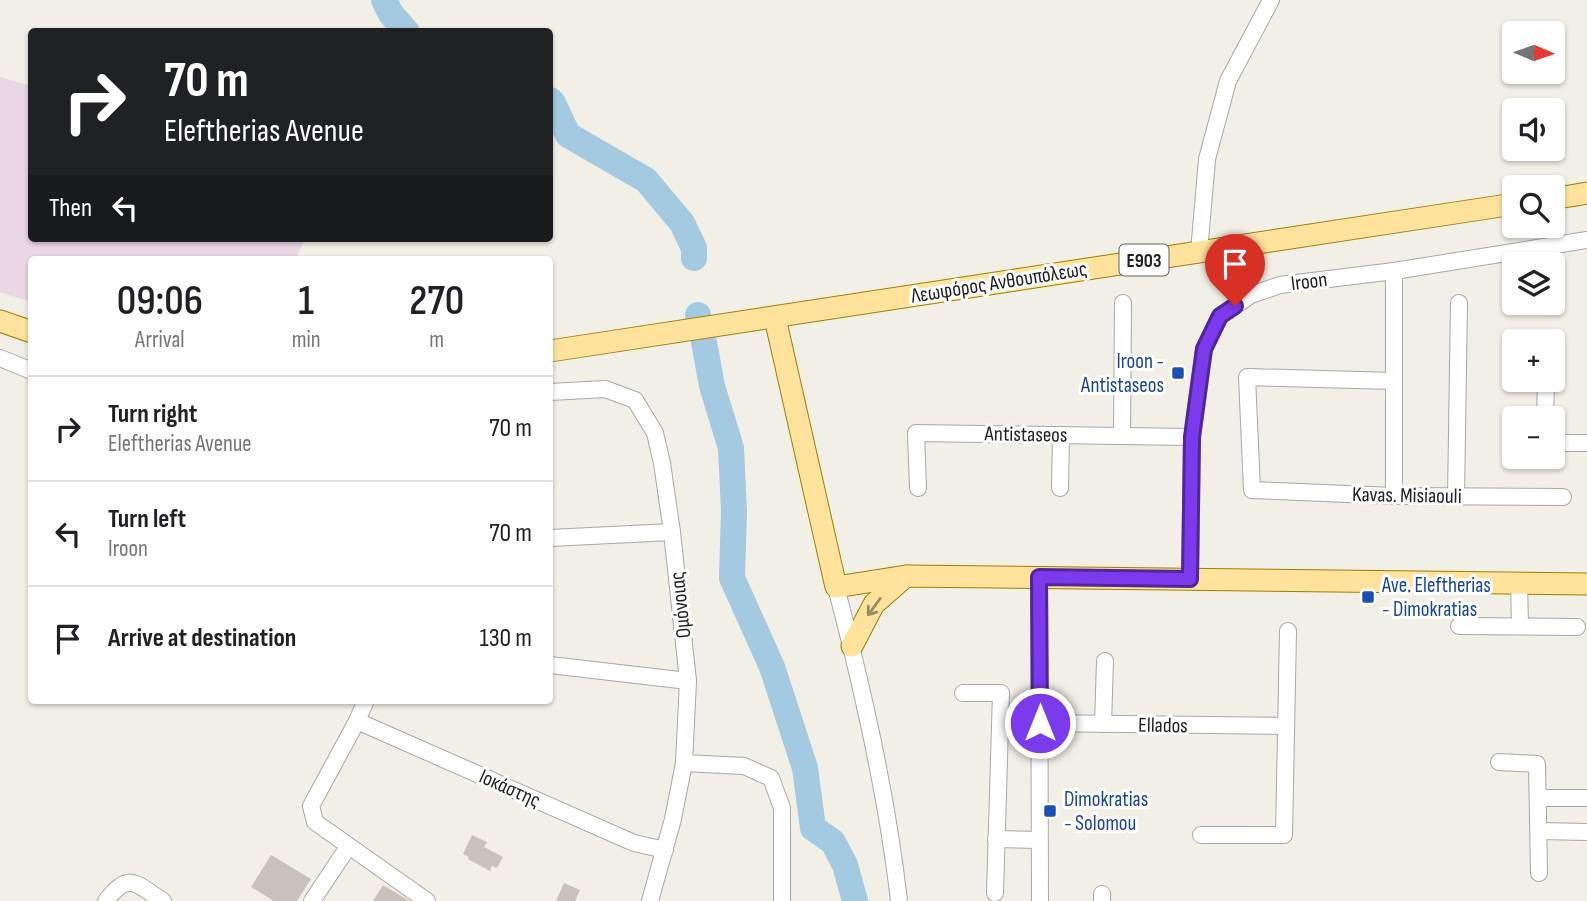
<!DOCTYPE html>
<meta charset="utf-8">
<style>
body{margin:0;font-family:"Sofia Sans Condensed",sans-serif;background:#f2f2f2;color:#202124;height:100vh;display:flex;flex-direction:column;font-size:26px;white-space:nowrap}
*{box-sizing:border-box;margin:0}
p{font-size:23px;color:#757577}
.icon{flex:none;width:38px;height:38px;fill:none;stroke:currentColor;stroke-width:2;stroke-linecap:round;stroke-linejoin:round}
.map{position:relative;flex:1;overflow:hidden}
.sheet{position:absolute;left:28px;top:256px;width:525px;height:448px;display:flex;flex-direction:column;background:#fff;border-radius:7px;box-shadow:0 2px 5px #0004}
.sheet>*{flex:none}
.hud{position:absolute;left:28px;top:28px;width:525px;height:214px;border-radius:7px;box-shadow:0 2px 5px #0004;background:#202124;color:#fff;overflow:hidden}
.needle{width:46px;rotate:92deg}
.fabs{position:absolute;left:1502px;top:21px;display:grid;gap:14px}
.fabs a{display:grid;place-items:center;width:63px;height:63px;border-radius:7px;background:#fff;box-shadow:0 2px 5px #0004;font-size:35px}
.pin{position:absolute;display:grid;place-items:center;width:60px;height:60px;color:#fff;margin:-72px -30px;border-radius:50% 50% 50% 0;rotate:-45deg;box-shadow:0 0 7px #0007}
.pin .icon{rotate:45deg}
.me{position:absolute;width:77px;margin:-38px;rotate:0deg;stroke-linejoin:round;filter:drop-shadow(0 0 5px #0008)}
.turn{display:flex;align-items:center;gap:24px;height:147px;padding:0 21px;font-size:32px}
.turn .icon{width:91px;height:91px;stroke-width:2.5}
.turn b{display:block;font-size:49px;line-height:60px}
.then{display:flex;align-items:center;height:66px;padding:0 21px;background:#0003;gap:14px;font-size:26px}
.eta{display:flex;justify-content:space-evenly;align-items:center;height:119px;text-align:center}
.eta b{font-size:42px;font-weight:600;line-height:49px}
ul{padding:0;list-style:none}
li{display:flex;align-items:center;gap:21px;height:105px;padding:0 21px;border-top:2px solid #e0e0e0}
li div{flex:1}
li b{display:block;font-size:26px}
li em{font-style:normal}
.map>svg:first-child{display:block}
</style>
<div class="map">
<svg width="1587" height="901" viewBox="0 0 1587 901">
<rect width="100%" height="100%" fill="#f1efe6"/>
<path fill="#ead7e4" d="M0 77 31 86 32 238H305L296 259H32L31 302 0 292Z"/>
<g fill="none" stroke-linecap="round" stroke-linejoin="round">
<g stroke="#a3cae1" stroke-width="26">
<path d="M384 0 391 14 407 32"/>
<path d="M550 100 553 103 568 135 646 180 682 223 694 248V258"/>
<path d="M698 315V316"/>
<path d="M704 342 712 386 731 448 734 511 732 578 772 667 805 768 813 828 833 842 845 865 855 901"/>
</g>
</g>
<g fill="#c9c2b8">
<path d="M472 835 487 842 484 847 503 857 497 868 492 866 490 871 468 859 469 857 463 854Z"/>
<path d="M271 855 311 879 297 901H274L251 887Z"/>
<path d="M564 883 580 890 575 901H556Z"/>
<path d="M383 885 403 897 409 901H373Z"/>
</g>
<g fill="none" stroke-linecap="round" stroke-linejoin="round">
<g stroke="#a7a7a7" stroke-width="18">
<g id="minor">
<path d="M1199 252 1207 159 1228 81 1271 0"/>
<path d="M0 358 32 371"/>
<path d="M1394 381 1247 377 1252 490 1394 496 1563 497"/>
<path d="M550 392 605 389 635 400 655 433 662 463 672 532 688 681 684 763 673 819 650 901"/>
<path d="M1545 418 1546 380"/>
<path d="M1122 436 1123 303"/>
<path d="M1552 443H1587"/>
<path d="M918 488 916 433 1192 437"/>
<path d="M1060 488 1061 435"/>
<path d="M1394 496V271"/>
<path d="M1456 497 1459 303"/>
<path d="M550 538 672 532"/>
<path d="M1039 577 1040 901"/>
<path d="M1190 579 1192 437 1204 349 1220 316 1251 295 1280 285 1394 271 1587 240"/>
<path d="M1519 583 1520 626"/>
<path d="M836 587C863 690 887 795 899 901"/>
<path d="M1459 626 1577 627"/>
<path d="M550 665 688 681"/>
<path d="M963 693H1001L995 893"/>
<path d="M366 700 357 721 311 806 315 822 427 901"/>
<path d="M357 721 634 843 665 850"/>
<path d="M1040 723 1286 726"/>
<path d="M1103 724 1105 661"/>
<path d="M1499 762 1537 764 1539 873"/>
<path d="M684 763 744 766 771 778 782 808V901"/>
<path d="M1538 798H1587"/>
<path d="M1539 831 1587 832"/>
<path d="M1201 835H1284L1288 631"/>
<path d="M996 839 1039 840"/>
<path d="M106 901C129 870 136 884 163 901"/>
<path d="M312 901 348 847"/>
<path d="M1102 901V894"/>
</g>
</g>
<g stroke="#9b7f00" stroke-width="23">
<g id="major">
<path d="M1552 199 1587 193"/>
<path d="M775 318 836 587 906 576 1587 584"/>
<path d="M0 321 32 332"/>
<path d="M550 351 1514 204"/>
<path d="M852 646 874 604 906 576"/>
</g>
</g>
<use href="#minor" stroke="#fff" stroke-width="16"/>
<use href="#major" stroke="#ffe39c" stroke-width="21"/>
</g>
<defs><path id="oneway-shaft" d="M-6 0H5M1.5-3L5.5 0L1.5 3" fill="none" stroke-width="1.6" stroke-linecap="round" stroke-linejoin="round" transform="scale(1.75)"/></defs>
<use stroke="#9b8b64" href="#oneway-shaft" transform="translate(874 607) rotate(126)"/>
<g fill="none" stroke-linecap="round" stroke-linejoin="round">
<g stroke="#51269a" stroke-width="18">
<path id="route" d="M1040 723 1039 577 1190 579 1192 437 1204 349 1220 316 1235 306"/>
</g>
<use href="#route" stroke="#7c3aed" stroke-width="12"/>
</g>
<g fill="#1a4fb4" stroke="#fff" stroke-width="2.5">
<rect x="1171" y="366" width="14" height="14" rx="3.5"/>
<rect x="1361" y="590" width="14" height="14" rx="3.5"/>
<rect x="1043" y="804" width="14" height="14" rx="3.5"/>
</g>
<g text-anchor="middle" stroke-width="6" stroke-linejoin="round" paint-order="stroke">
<rect fill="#fff" stroke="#636363" stroke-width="2" x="1119.5" y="244.5" width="49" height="31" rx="5"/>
<g font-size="19" font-weight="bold" fill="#202020">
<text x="1144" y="267">E903</text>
</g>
<g font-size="21" fill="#202020" stroke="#fff">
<text transform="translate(1309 281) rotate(-7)" y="7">Iroon</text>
<text transform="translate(999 282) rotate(-9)" y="7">Λεωφόρος Ανθουπόλεως</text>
<text transform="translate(1026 434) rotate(1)" y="7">Antistaseos</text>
<text transform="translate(1407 495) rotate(1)" y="7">Kavas. Misiaouli</text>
<text transform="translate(680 605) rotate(-96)" y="7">Ομόνοιας</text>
<text transform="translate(1163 725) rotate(1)" y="7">Ellados</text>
<text transform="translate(510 788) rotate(24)" y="7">Ιοκάστης</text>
</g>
<g font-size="21" fill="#164399" stroke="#fff" text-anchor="start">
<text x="1164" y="368" text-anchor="end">Iroon -<tspan x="1164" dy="24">Antistaseos</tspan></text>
<text x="1382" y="592">Ave. Eleftherias<tspan x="1382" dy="24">- Dimokratias</tspan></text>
<text x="1064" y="806">Dimokratias<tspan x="1064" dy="24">- Solomou</tspan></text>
</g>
</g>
</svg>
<div class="fabs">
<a><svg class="needle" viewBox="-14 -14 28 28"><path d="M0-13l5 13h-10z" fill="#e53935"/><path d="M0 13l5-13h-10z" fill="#757577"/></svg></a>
<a><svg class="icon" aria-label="sound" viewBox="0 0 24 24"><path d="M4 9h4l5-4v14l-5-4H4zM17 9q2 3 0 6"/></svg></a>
<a><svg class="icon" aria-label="search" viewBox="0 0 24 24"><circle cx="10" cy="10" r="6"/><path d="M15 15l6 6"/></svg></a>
<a><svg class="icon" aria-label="layers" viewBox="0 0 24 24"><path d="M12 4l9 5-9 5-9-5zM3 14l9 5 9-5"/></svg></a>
<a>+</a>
<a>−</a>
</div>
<div class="pin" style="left:1235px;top:306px;background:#d93025"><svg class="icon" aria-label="arrive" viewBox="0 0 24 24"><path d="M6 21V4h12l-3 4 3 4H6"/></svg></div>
<svg class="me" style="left:1040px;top:723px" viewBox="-20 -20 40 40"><circle r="17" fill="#7c3aed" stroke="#fff" stroke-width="3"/><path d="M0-11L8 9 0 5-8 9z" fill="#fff"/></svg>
<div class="hud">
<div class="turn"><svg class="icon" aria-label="right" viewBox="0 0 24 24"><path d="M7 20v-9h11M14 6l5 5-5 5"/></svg><div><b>70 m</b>Eleftherias Avenue</div></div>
<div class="then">Then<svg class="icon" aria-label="left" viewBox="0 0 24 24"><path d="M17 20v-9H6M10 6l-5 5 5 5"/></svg></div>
</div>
<section class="sheet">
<div class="eta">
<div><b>09:06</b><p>Arrival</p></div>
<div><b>1</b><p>min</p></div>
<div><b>270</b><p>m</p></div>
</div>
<ul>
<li><svg class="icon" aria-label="right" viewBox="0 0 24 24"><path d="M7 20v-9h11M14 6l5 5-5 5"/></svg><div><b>Turn right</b><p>Eleftherias Avenue</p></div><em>70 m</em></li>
<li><svg class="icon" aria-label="left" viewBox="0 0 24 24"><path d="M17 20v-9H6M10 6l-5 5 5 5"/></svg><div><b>Turn left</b><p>Iroon</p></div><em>70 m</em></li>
<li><svg class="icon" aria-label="arrive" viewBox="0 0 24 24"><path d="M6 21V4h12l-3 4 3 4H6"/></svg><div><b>Arrive at destination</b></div><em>130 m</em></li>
</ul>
</section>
</div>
